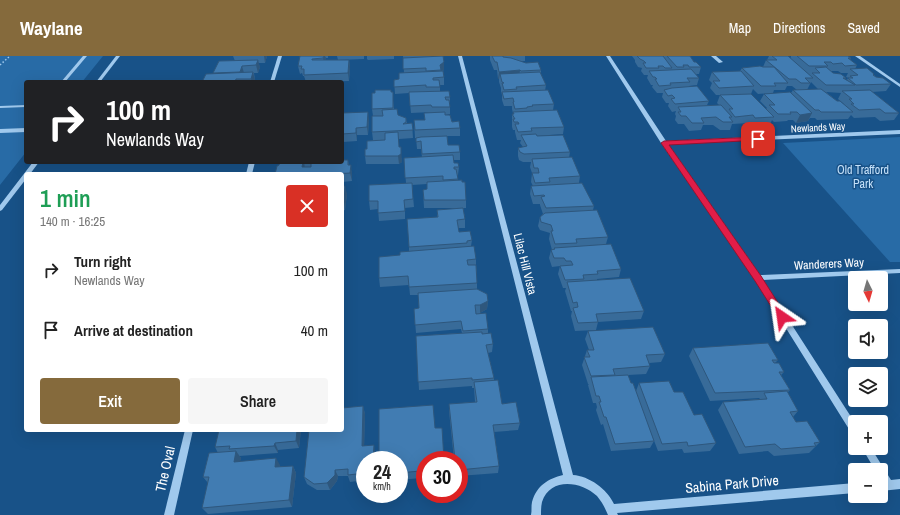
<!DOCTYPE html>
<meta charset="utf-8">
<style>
body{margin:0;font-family:"Archivo Narrow",sans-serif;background:#f6f6f6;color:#222;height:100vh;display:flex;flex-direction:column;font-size:15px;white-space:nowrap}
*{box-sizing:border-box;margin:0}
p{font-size:13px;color:#767676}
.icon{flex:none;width:22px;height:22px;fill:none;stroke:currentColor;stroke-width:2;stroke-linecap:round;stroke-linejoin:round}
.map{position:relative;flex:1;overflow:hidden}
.panel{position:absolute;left:24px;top:116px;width:320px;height:260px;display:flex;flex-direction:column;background:#fff;border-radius:4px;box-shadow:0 4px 16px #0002}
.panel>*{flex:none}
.banner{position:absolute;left:24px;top:24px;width:320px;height:84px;border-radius:4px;box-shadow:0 4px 16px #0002;background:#202124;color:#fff;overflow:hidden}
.needle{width:26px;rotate:175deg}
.tools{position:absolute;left:848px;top:215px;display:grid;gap:8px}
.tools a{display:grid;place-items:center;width:40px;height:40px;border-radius:4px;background:#fff;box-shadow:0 4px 16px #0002;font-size:20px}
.speed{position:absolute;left:356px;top:395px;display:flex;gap:8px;font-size:20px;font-weight:700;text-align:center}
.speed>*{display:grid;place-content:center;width:52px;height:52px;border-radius:50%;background:#fff;box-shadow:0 4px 16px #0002;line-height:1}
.speed small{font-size:10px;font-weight:400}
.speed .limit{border:6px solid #d22;background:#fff;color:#111}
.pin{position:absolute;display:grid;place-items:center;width:34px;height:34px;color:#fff;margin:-17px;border-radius:8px;box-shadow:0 2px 6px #0006}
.me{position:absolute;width:44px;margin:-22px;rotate:328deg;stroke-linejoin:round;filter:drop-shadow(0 0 3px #0008)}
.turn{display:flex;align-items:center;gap:14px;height:84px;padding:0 16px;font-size:18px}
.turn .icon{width:52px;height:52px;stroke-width:2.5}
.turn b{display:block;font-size:28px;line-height:34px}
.round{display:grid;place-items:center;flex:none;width:42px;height:42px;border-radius:4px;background:#f6f6f6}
.summary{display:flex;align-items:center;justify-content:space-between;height:68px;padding:0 16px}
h1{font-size:24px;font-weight:600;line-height:30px;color:#1e9e55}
.button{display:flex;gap:8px;margin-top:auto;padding:8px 16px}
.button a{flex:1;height:46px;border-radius:4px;background:#856a3c;color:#fff;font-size:16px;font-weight:600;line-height:46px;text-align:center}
.button a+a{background:#f6f6f6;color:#222}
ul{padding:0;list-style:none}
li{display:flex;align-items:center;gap:12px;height:60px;padding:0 16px}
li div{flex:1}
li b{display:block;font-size:15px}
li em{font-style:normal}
header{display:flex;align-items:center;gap:24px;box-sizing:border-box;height:56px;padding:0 20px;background:#856a3c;color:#fff}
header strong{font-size:19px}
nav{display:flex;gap:22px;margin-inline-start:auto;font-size:14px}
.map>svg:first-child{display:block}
</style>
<header>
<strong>Waylane</strong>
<nav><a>Map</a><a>Directions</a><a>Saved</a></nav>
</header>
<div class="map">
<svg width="900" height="459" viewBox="0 0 900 459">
<rect width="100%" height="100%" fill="#185288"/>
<g fill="#286ba6">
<path d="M0 0H103L82 26H26V96L0 129Z"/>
<path d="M900 81V206H890L783 87Z"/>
</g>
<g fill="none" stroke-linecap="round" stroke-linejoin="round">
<path stroke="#a0c9ed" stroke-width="1.5" stroke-dasharray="1.5 2" stroke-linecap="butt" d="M0 9 10 0"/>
<g fill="#a0c9ed" fill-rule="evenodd">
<path d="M83 0H87L65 26H61Z"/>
<path d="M116 0H120L100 26H96Z"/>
<path d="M278 0H282L274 26H270Z"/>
<path d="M458 0H462L573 419C589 420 607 433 614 448L855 427V437L617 457 618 459H608C605 452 602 446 597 440 581 425 550 421 542 446 541 450 541 455 541 459H531C532 455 531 450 532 446 537 429 548 423 563 419Z"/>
<path d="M606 0H610L666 85 900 74V78L668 88 760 219 900 213V217L763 224 855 367V379L852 378 756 224 661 87Z"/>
<path d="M711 0H716L723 6 719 7Z"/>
<path d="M855 0H860L900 28V31Z"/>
<path d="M26 49V51L0 52V50Z"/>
<path d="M26 72V76L0 77V73Z"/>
<path d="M33 106H39L30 118H26V123L2 154 0 155V149Z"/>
<path d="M249 106H255L252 118H246Z"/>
<path d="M185 374H193L174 459H164Z"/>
<path d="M862 392H871L891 424 900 423V433L881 435V414H875Z"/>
</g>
</g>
<g fill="#386b99" fill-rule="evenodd">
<path d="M233 0H267L265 7H258L260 11 258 17H254L255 24V26H202L214 18 213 17 235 5Z"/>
<path d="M300 0H328V2H326L325 4H349L350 11 349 25 306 26 304 20H303L302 17 300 18 298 10Z"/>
<path d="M337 0H364V3L338 4Z"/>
<path d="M367 0H394V3L368 4 367 3Z"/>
<path d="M403 0H441L444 14 441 16 444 21V29H440V36L450 41V58L445 59 460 72V80H447L448 89 460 96V104H454V107L459 111 458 119H457L458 125 466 144V152H463L465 163V172H458L459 176 472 184 471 190 476 203V209L477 227V233L488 245 487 253 480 257 488 273V277L493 288 492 296 488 297 494 322V325L502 348 520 367 518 374 494 376 499 410 498 417 459 420V404H454L449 355V348L475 346 474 332H472V330L419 334 416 280 462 277 461 273 416 277 414 253 419 252 418 239H410L409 229 380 231 379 222 400 199 409 196V191L437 161V154L462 152H424L423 134 427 133V128L412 129 414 151 405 152V163L379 165 378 153 370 154 369 145 406 127 404 102 422 101 421 93H417L416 82H419H415L414 64H425L424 57 432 56 411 57 409 37 395 38 394 24 399 23 404 17Z"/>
<path d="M490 0H525V5H520L541 14V19L546 29 545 35 554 48 553 54 564 71 563 78 536 80 570 96 569 102 580 120 579 127 594 150 593 154 608 181 606 188 621 213 619 221 597 223V224L644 255 641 263 598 266 596 274 575 275 571 260 572 255H571L565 235 566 232H563L558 218 560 210 552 211 549 202 551 194H552L549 183 550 177 540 174 538 170 540 161 543 158 540 149V148H533L530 138 531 130H533L531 126 532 117 530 111 531 106H523L519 104 518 100V92L523 91 520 87 521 84H517L515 76V74H513L512 71V58H513V57L512 53V50H504L502 44V39L501 35V32L499 26V23H498L497 14H494L490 4Z"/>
<path d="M632 0H663L664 2V0H690L694 6 701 11 699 18H696L699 22 697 29 689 30V31L709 45 707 49H719L717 47 720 39H716L710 32 712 27 709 24 712 16 740 15 742 12 763 11 766 4H767L769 0H788L791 2V0H848L851 2 850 4 857 9 855 13 874 18V19L876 21 891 28 886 35 872 36 899 57 894 64 880 65 875 61 854 62 851 59 848 63 817 64 815 62H810L808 65 796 67 793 64H788L787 65 774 66 772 64 770 68 752 69 750 67 732 68 730 74H720L713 69H703L701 74 689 75 684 68H678L675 64 676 60 675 58 676 55 672 56 668 50 669 47H666L662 41 663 37H657L652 31 653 29H651L647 22 648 19H644L641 15 642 12 638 11 635 6V4ZM831 15H838L841 17H848L846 21 849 22H848L847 24 845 23 846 22 833 17ZM811 26 818 33 807 34ZM787 30H792L797 34H793L791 37 764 38 760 45 767 52 766 53 751 38 753 33 758 38 773 37 774 34H785ZM826 36 841 37 838 43 845 49 837 45Z"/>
<path d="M391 36 393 44 394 53 398 60 406 62 407 68 412 67 413 82 399 83V91L402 106 399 108H366L365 100 367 93 373 84 372 76 373 60 372 53Z"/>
<path d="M342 57 369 63 368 79H357V85L343 86V88L342 100Z"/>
<path d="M348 104 349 109 352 117V125L342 126V118H273H275L279 109V106H342Z"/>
<path d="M342 130 347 138 345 154 342 155Z"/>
<path d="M588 275 665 298 661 306 649 307 650 310 646 318 628 319 631 327 636 335 639 327 674 336 694 359 716 387 710 395 684 397 682 393 658 395 640 348 654 385 650 392 611 395 603 368 601 369 596 354 597 351 596 347H593L588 329 589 328H588L582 309 587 294H589L585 283Z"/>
<path d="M693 292 778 304 775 307 784 316 781 319 790 334 787 337 798 355 793 361 796 366 820 386 809 397 774 400 768 395 739 398 718 354 723 346 759 343 760 342 710 345 689 300Z"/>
<path d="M363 350 365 358 364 390 375 396 365 404V424L350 426 348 420H338L337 425 330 434H317L307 428 304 421Z"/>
<path d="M435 372 425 404V416L420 417 421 422 399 424V404Z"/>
<path d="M301 374 299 392 278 394V397L239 400 241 402 240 405 280 409V411L293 410 296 417 292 451 208 458 202 452 208 427 203 421 218 397 215 391Z"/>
</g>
<g fill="#2e577d">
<path d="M264 0H267L265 7Z"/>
<path d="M324 0H325L326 2 324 9 323 2Z"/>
<path d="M258 4 260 11 258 17 256 9Z"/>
<path d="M349 4 350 11 349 25 348 17Z"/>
<path d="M444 6V14L441 15 440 9Z"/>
<path d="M242 10 244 17 242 23 240 16Z"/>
<path d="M520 14 519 21 500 18 499 23H498L499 16Z"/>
<path d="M253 16 255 24V26H252L251 23Z"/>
<path d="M368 56 369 63 368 79 367 71Z"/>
<path d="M812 57 808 65 796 67 800 59Z"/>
<path d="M356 72 357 79V85L356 77Z"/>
<path d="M342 80 343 88 342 100Z"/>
<path d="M401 91 402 106 399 108 398 100Z"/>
<path d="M303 106H304L305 113 302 111Z"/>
<path d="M351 109 352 117V125L350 117Z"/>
<path d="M345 130 347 138 345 154 344 146Z"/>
<path d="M488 245 487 253 480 257V249Z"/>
<path d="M363 350 365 358 364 397 362 390Z"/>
<path d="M297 374H301L299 392 296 385Z"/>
<path d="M275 387 278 394V397L274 390Z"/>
<path d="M374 389 375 396V404H373Z"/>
<path d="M236 395 241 402 239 413 234 406Z"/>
<path d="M276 402 280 409 279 418 275 411Z"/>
<path d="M293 410 296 417 292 451 289 444Z"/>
<path d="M335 414 338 420 337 425 330 434 327 427Z"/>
</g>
<g fill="#417cb2" stroke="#2e577d">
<path d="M300 0H324L323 2 312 3V4H349L348 17 304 19V13H301L302 10H298Z"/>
<path d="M443 0 444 6 440 9 441 14 426 15V12L403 13V2Z"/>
<path d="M492 0H503V1L511 2 526 7 538 6 541 14 521 15 520 14 499 16 497 6H495Z"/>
<path d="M637 0H663L672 12H665L663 10H658L659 12H646L643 7H646L644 5 640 3Z"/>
<path d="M667 0H690L694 6H696L701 11H689L688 9H683L684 11H677Z"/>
<path d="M772 0H788L813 22H805L810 27H801L796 23H789L766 4H777Z"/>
<path d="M797 0H848L851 2H848L857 9 845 10 842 7 833 8 831 6H824L828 10H809Z"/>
<path d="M258 4 256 9 242 10 240 16 213 17 219 5Z"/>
<path d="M760 10 763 11H774L788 27H774L776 30H761L742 12Z"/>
<path d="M826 11 833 17 841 18 846 22H843L855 29H826L812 17H820L815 12Z"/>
<path d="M867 12 874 18 873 19 876 21 883 22 891 28 856 29 848 22H853L850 20 858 19 850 13Z"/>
<path d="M691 13 699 22H687L690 26 670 27 671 29 659 30 655 23H657L655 21H653L649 15Z"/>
<path d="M443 15 444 21 433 22V24H439L440 31H426V29L394 31V24L399 23V17Z"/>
<path d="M741 15 754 30 719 32 713 25H720L712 16Z"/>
<path d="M253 16 251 23H236L235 26H202L206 18Z"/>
<path d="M540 16 546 29 516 31 517 33 504 34 502 27H504L502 26 500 18Z"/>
<path d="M697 30 709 45 675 48 671 43 675 42 672 39 668 40 664 34 672 32Z"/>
<path d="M821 33 837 45H840L853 56H821L819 54H815L793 34Z"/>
<path d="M375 34H391V36H393V52L372 53V37H375Z"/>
<path d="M548 34 554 48 532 49 533 50 527 51V52L515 53 513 46H514L513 42 504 43 502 36Z"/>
<path d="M870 34 899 57H885L880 53 859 54 851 48H854L849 43H852L842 35Z"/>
<path d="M449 35 450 41H445L446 44H449L450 51H432L431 49 410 50 409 36Z"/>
<path d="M790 36 812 57 800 59 797 56H790L791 58H778L769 49H775L764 38Z"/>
<path d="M751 38 774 61 755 62 753 59 735 61 729 53H733L720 39Z"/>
<path d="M721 49 732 61H729L733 66H723L716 61 701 62 704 67H692L686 60H681L678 56H681L678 51Z"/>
<path d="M397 53 398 59 406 62V66L403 68 412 67 413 74 372 76V60H383L382 54Z"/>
<path d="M557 54 564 71 531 72 532 75 518 76 515 68H519L518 66H514L513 63H515L512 58H514L513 56Z"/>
<path d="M368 56 367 71 356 72V77L342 78V57Z"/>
<path d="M445 56V59H450L452 66 459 65 460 72 415 74 414 64H425L424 57Z"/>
<path d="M398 76 399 91H401V98L398 100H365V93H367V85L385 84V77Z"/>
<path d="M536 78 537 80 563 79 570 96 524 98 520 96 518 92 527 90 521 79Z"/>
<path d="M447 80 448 89H459L460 96 422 98 421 85 416 86V82L421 81Z"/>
<path d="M453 99 454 107H458L459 111H454V113H456L458 123 443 124V120L405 122 404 102Z"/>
<path d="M572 101 580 120 549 122 550 126 535 127 532 117H539L538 112H534L532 103Z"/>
<path d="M342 104H348V109H351L350 117 333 118H273H275L277 110 279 109 280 106H303L302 111H311V106H342Z"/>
<path d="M462 124V126H465L466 144H424L423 134 427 133V126Z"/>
<path d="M412 127 413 143 404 144 405 155 378 157V145H369V129Z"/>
<path d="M582 127 594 150 546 152 541 141 545 140 544 139 534 140 531 130Z"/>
<path d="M342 130H345L344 146H342Z"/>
<path d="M463 152 465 163 457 164 459 176 470 175 472 184 467 185V187L409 191 407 163 438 161 437 154Z"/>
<path d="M597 154 608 181 576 183 577 187 555 188 551 175H553L551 169 541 166 540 161 545 157Z"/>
<path d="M611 188 621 213 597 215 598 218 583 219 584 223 565 224 560 210 573 209 571 205H566L564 202H554L551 194 555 193 554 192Z"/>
<path d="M474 190 476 203 467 204 468 209H476L477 227 409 231 408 220 379 222V201L400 199V196Z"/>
<path d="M630 222 644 255 596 258 598 266 578 267 573 252 578 251 577 246 573 247 567 226Z"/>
<path d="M477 233 487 238 488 245 480 249H475L476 258 486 257 488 273 463 275 461 265 415 269 414 253 419 252 418 237Z"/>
<path d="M653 271 665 298 646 299 650 310 613 313 615 319 591 320 584 301H590L587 294H594L588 275Z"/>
<path d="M482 276V278L491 277 493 288 486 289 494 322 472 324V322L418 326 416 280Z"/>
<path d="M768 287 778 304H772L774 307H779L784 316H779L790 334 715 337 693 292Z"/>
<path d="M628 319 631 327H633L654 385 615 388 606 361H604L599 346H601L599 340H596L591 321Z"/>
<path d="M498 324 502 348 516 346 520 367 493 369 499 410 459 414V404H455L449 348 477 346 474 326Z"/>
<path d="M669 325 674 336H683L694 359 702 358 716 387 688 390 687 386 662 388 639 327Z"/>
<path d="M787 335 798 355 790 356 796 366 807 365 820 386 814 387 816 390 781 393 775 388 745 391 723 346 767 343 764 337Z"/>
<path d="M433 349 435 372H442L444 404H425V409L420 410V415L399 417V404H379V353Z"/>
<path d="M363 350 362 390 374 389 373 404H365V417L348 419V413L335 414V419L327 427 314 428 304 421 309 374H342V352Z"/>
<path d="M219 374H297L296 385 275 387 274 390 229 393 230 390 215 391Z"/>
<path d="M236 395 234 406 276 402 275 411 293 410 289 444 202 452 209 421H203L209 397Z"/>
</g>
<path fill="#e11d48" stroke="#92132f" d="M758 81 761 82V84L669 89 761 220 787 261 786 263H779L755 225 661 87 664 85Z"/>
<g text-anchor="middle" stroke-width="3" stroke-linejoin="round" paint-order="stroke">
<g font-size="10" fill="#fff" stroke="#185288">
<text transform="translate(818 71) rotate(-3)" y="4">Newlands Way</text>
</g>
<g font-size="12" fill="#c6e2fa" stroke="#185288">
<text x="863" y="118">Old Trafford<tspan x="863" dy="14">Park</tspan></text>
</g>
<g font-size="12" fill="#fff" stroke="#185288">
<text transform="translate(525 208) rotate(76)" y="4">Lilac Hill Vista</text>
<text transform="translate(829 208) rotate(-3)" y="4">Wanderers Way</text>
</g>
<g font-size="14" fill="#fff" stroke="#185288">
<text transform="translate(165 413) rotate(-77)" y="5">The Oval</text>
<text transform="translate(732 428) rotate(-5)" y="5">Sabina Park Drive</text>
</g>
</g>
</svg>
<div class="tools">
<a><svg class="needle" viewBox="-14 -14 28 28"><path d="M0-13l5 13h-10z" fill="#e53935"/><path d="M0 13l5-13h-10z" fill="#767676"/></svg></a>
<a><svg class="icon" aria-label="sound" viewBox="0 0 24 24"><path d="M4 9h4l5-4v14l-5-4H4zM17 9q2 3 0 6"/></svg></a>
<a><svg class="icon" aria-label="layers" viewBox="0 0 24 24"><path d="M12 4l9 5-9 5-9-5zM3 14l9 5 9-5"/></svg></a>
<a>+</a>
<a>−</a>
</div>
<div class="speed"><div>24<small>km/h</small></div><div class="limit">30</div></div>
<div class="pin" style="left:758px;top:83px;background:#d93025"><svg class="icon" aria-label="arrive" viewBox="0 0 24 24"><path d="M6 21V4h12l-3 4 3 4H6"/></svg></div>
<svg class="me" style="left:782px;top:261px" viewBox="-20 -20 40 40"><path d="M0-17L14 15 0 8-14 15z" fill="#e11d48" stroke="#fff" stroke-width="4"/></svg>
<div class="banner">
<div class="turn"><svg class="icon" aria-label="right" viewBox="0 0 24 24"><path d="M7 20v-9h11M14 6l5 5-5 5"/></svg><div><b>100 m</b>Newlands Way</div></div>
</div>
<section class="panel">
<div class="summary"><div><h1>1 min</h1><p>140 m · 16:25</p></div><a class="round" style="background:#d93025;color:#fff"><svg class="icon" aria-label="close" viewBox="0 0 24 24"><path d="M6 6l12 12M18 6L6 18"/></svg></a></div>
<ul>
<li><svg class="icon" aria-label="right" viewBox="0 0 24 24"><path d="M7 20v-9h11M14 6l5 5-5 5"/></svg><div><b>Turn right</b><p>Newlands Way</p></div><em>100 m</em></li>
<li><svg class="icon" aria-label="arrive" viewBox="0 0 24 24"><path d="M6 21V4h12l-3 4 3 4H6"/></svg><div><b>Arrive at destination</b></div><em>40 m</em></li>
</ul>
<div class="button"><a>Exit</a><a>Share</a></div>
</section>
</div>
